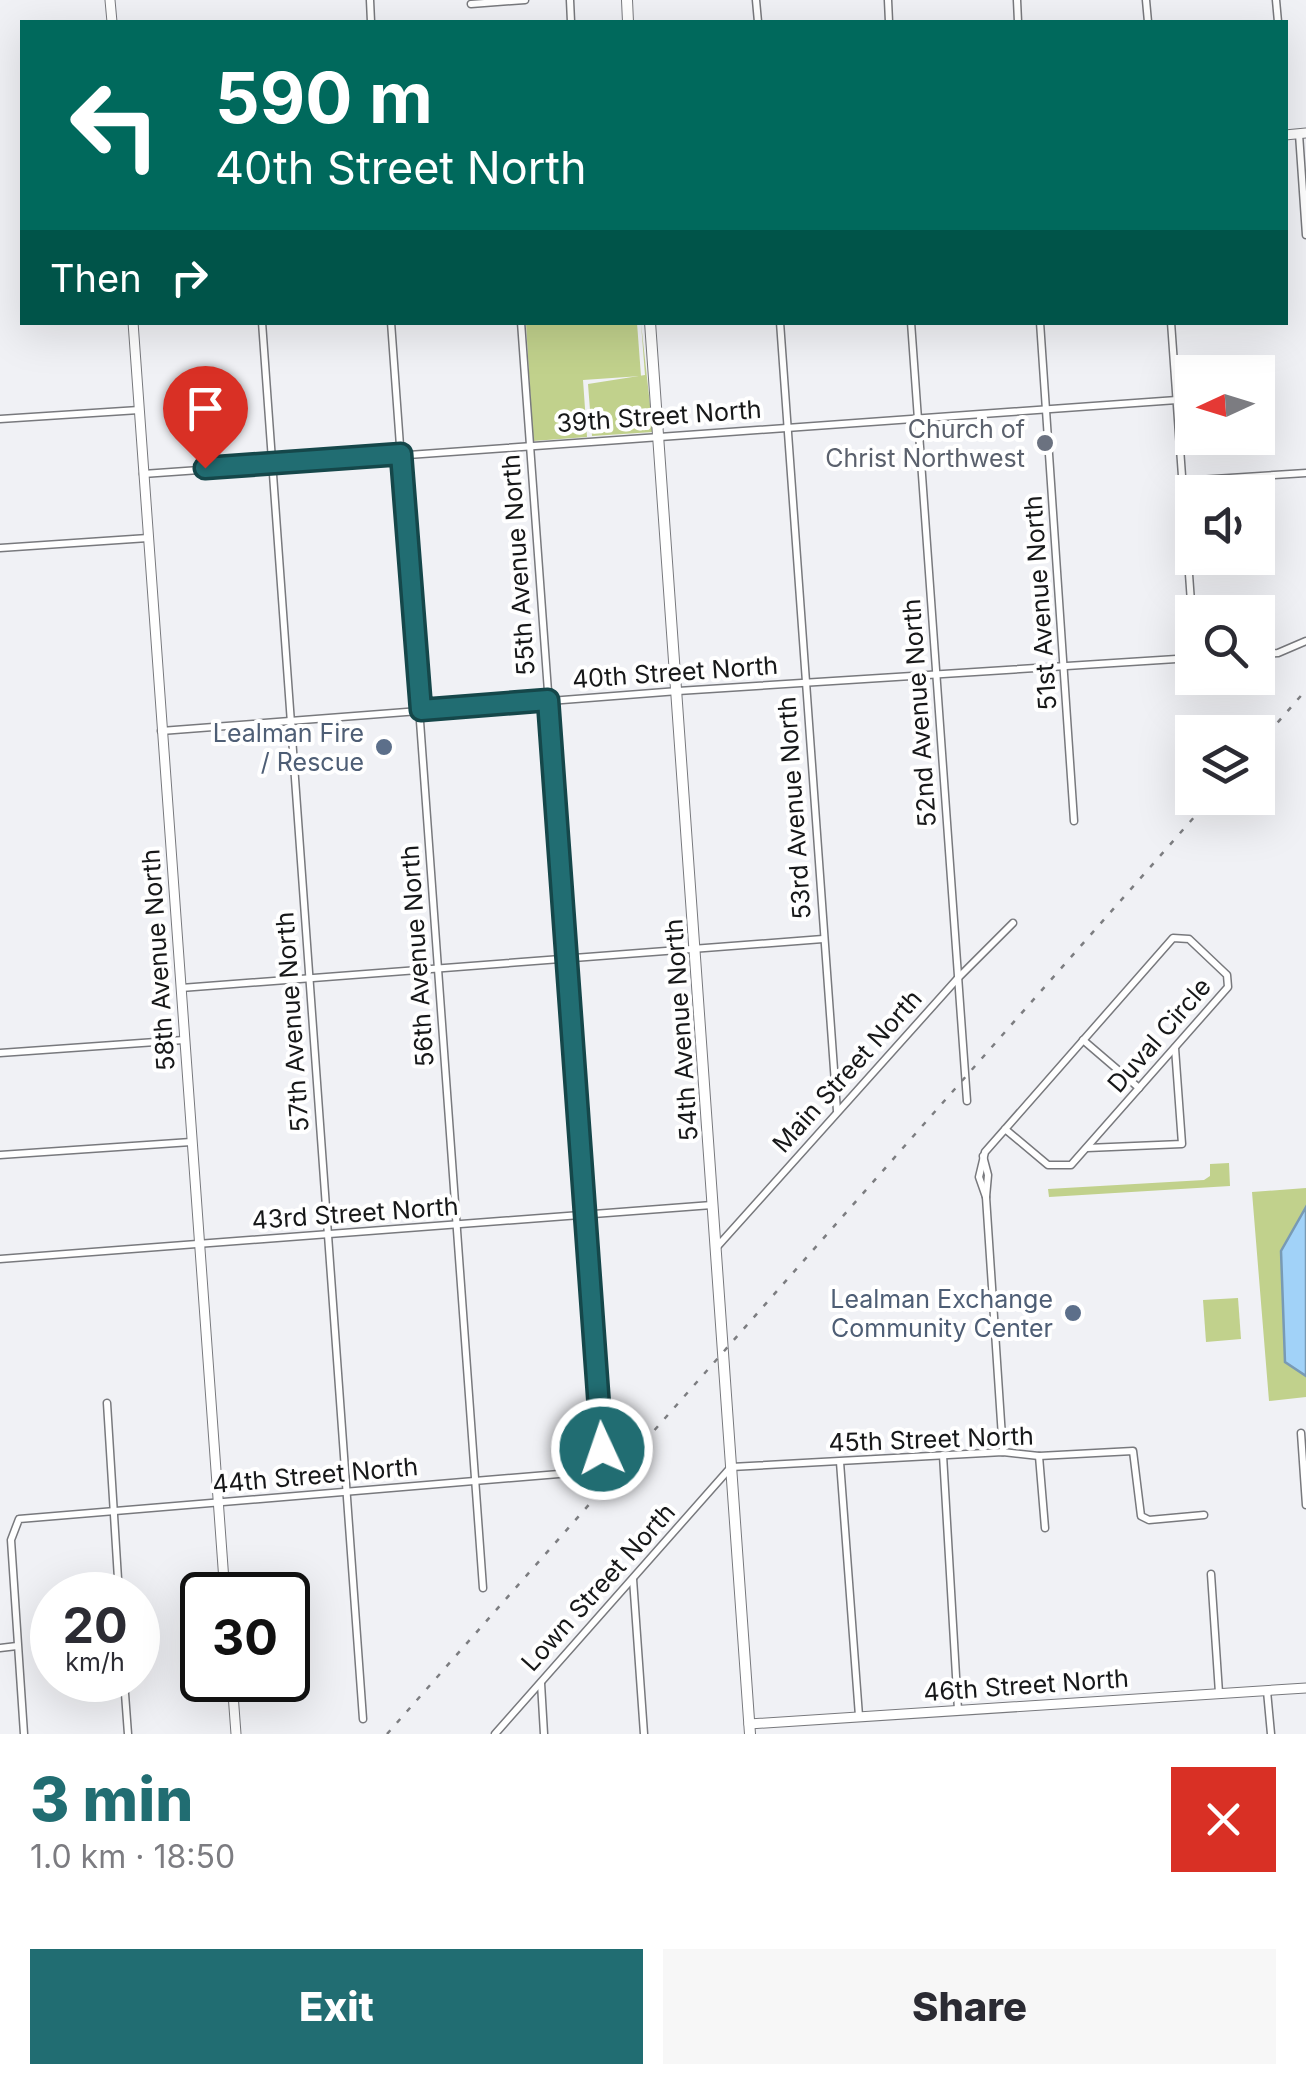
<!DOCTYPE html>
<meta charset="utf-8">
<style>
body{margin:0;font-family:Inter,sans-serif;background:#f7f7f7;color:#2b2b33;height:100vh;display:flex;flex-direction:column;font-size:38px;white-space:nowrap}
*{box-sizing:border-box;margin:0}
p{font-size:32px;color:#7c7c81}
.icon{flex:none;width:55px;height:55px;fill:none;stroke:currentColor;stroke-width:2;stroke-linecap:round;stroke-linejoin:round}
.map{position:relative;height:1734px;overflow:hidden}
.side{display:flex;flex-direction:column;background:#fff;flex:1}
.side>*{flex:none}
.guide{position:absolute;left:20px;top:20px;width:1268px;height:305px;border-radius:0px;box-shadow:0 10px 40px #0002;background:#00695c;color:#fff;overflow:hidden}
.needle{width:65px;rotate:266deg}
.fabs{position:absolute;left:1175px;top:355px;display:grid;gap:20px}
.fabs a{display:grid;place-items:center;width:100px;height:100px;border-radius:0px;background:#fff;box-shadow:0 10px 40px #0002;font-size:50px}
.speed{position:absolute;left:30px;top:1572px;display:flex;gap:20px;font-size:50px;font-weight:700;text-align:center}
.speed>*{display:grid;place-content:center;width:130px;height:130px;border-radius:50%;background:#fff;box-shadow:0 10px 40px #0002;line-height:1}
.speed small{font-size:25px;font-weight:400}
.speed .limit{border:5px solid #111;border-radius:15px;background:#fff;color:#111}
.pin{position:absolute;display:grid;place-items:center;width:85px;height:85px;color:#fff;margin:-102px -42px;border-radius:50% 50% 50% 0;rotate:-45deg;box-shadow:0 0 10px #0007}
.pin .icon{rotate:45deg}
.me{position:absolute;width:110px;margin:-55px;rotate:357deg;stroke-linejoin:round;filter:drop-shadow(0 0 8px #0008)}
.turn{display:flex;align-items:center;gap:35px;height:210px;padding:0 30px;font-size:45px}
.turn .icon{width:130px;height:130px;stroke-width:2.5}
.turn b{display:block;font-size:70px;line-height:85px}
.then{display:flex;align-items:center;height:95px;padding:0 30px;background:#0003;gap:20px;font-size:38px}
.round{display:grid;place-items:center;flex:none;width:105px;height:105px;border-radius:0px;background:#f7f7f7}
.overview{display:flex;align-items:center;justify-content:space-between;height:170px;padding:0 30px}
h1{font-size:60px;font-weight:800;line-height:75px;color:#216d72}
.button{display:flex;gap:20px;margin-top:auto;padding:20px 30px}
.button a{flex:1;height:115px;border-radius:0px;background:#216d72;color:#fff;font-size:40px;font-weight:800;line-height:115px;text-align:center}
.button a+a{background:#f7f7f7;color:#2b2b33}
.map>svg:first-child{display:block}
</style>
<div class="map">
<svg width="1306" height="1734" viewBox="0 0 1306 1734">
<rect width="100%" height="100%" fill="#f0f1f5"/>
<g fill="#c1d18c">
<path d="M526 323H637L641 376 583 380 587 437 533 441Z"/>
<path d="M641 323 653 432 592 436 588 384 645 375Z"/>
<path d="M1229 1163 1230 1186 1049 1197 1048 1189 1204 1180 1210 1176V1164Z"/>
<path d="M1306 1188V1207L1281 1251 1285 1362 1306 1376V1397L1269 1401 1252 1192Z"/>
<path d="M1238 1298 1241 1339 1206 1342 1203 1300Z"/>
</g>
<path fill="#a1d2f8" stroke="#789ab5" stroke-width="2.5" d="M1306 1207V1376L1285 1362 1281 1251Z"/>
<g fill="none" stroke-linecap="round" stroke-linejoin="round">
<g stroke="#78797d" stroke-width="9">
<g id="minor">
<path d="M370 0 371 22"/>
<path d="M570 0 571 22"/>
<path d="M756 0 758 22"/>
<path d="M888 0 889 22"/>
<path d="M1017 0 1018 22"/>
<path d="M1146 0 1148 22"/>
<path d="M1276 0 1278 22"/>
<path d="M471 4 525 0"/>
<path d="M1299 134 1306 235"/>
<path d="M262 322 363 1719"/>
<path d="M391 322 483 1588"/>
<path d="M780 322 837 1111"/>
<path d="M911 322 967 1101"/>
<path d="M1040 322 1074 821"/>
<path d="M1171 322 1192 616"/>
<path d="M0 419 139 410"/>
<path d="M143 474 1177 400"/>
<path d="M1183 481 1306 473"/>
<path d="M0 548 148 538"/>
<path d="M1258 654 1278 653 1306 641"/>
<path d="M161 731 678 691 1192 658"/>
<path d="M181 988 823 939"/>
<path d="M1083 1040 1139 1088"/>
<path d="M0 1053 184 1040"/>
<path d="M1087 1148 1182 1144 1175 1048"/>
<path d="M0 1155 191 1142"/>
<path d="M983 1156 988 1175 986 1197 1003 1452"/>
<path d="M986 1197 979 1177 985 1152 1173 938 1189 939 1227 975 1228 987 1071 1165H1048L1005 1129"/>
<path d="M716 1248 958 978 1013 923"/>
<path d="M0 1259 712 1205"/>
<path d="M107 1403 119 1595"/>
<path d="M1301 1433 1306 1505"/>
<path d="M943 1455 958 1710"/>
<path d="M1039 1456 1045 1528"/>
<path d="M840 1462 859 1716"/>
<path d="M1211 1574 1219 1693"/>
<path d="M633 1579 644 1734"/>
<path d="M0 1648 17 1646"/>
<path d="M124 1680 128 1734"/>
<path d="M541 1683 544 1734"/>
<path d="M1267 1691 1271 1734"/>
<path d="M24 1734 11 1540 19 1519 571 1473 597 1463 602 1449 601 1417 521 322"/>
<path d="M495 1734 731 1467 1003 1452 1039 1456 1133 1451 1141 1516 1149 1520 1204 1515"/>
</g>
</g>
<g stroke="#78797d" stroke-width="11">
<g id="tertiary">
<path d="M110 0 112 22"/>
<path d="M1285 135 1306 133"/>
<path d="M133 322 225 1595"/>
<path d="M232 1680 236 1734"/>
<path d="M749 1724 1306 1688"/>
</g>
</g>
<g stroke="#78797d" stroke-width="12">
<g id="secondary">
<path d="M627 0 628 22"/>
<path d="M650 322 750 1734"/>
</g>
</g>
<use href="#minor" stroke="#fff" stroke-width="6"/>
<use href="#tertiary" stroke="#fff" stroke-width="9"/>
<use href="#secondary" stroke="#fff" stroke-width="10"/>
<g stroke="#7c7d80" stroke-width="2.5" stroke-dasharray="5 10" stroke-linecap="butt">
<path d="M1258 745 1306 690"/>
<path d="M387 1734 1211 798"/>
</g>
</g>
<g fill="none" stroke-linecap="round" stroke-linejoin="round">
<g stroke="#15474a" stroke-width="25">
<path id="route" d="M205 468 401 454 421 710 548 700 602 1449"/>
</g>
<use href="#route" stroke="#216d72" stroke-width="18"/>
</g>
<circle fill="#6b7280" stroke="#fff" stroke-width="4" cx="1045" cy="443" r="10"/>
<g fill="#5c6f8a" stroke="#fff" stroke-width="4">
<circle cx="384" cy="747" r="10"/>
<circle cx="1073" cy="1313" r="10"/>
</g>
<g text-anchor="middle" stroke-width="8" stroke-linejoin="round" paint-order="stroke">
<g font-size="25" fill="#171819" stroke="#fff">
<text transform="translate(659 416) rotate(-4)" y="9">39th Street North</text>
<text transform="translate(518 565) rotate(-94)" y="9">55th Avenue North</text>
<text transform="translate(1040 603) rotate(-94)" y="9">51st Avenue North</text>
<text transform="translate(675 672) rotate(-4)" y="9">40th Street North</text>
<text transform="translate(919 713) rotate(-94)" y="9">52nd Avenue North</text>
<text transform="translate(794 808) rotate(-94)" y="9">53rd Avenue North</text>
<text transform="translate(417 956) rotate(-94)" y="9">56th Avenue North</text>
<text transform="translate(158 960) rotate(-94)" y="9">58th Avenue North</text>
<text transform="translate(292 1022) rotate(-94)" y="9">57th Avenue North</text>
<text transform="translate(681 1030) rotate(-94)" y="9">54th Avenue North</text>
<text transform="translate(1159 1035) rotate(-49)" y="9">Duval Circle</text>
<text transform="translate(847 1071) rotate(-48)" y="9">Main Street North</text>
<text transform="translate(355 1213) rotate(-4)" y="9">43rd Street North</text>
<text transform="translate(931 1439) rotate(-2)" y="9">45th Street North</text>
<text transform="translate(315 1475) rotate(-5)" y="9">44th Street North</text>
<text transform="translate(598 1587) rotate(-48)" y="9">Lown Street North</text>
<text transform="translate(1026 1685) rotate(-4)" y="9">46th Street North</text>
</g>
<g font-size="25" fill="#5b616d" stroke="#fff" text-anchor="end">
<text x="1025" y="438">Church of<tspan x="1025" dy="29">Christ Northwest</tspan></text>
</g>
<g font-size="25" fill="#4e5e75" stroke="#fff" text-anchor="end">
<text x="364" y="742">Lealman Fire<tspan x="364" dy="29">/ Rescue</tspan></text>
<text x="1053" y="1308">Lealman Exchange<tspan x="1053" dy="29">Community Center</tspan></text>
</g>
</g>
</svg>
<div class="fabs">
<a><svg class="needle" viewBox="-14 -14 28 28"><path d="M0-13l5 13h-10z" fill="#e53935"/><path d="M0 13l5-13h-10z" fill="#7c7c81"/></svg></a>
<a><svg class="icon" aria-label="sound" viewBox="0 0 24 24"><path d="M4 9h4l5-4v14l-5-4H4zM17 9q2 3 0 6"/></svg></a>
<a><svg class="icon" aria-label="search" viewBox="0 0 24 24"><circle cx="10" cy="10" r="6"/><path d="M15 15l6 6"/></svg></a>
<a><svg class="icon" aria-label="layers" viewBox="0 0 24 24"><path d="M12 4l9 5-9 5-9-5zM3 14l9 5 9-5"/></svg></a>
</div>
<div class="speed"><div>20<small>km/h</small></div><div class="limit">30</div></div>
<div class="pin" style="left:205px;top:468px;background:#d93025"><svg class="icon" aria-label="arrive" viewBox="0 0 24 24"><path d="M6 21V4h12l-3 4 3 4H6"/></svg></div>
<svg class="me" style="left:602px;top:1449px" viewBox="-20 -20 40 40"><circle r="17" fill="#216d72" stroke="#fff" stroke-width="3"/><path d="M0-11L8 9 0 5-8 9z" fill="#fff"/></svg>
<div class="guide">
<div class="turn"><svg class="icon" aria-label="left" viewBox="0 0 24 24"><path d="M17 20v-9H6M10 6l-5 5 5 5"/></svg><div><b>590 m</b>40th Street North</div></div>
<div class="then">Then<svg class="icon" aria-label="right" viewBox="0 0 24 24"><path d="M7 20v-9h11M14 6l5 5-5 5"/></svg></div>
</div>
</div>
<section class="side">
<div class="overview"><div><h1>3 min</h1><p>1.0 km · 18:50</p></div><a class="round" style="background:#d93025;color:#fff"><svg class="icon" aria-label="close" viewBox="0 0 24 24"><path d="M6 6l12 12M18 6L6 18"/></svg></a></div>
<div class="button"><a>Exit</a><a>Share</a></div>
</section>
